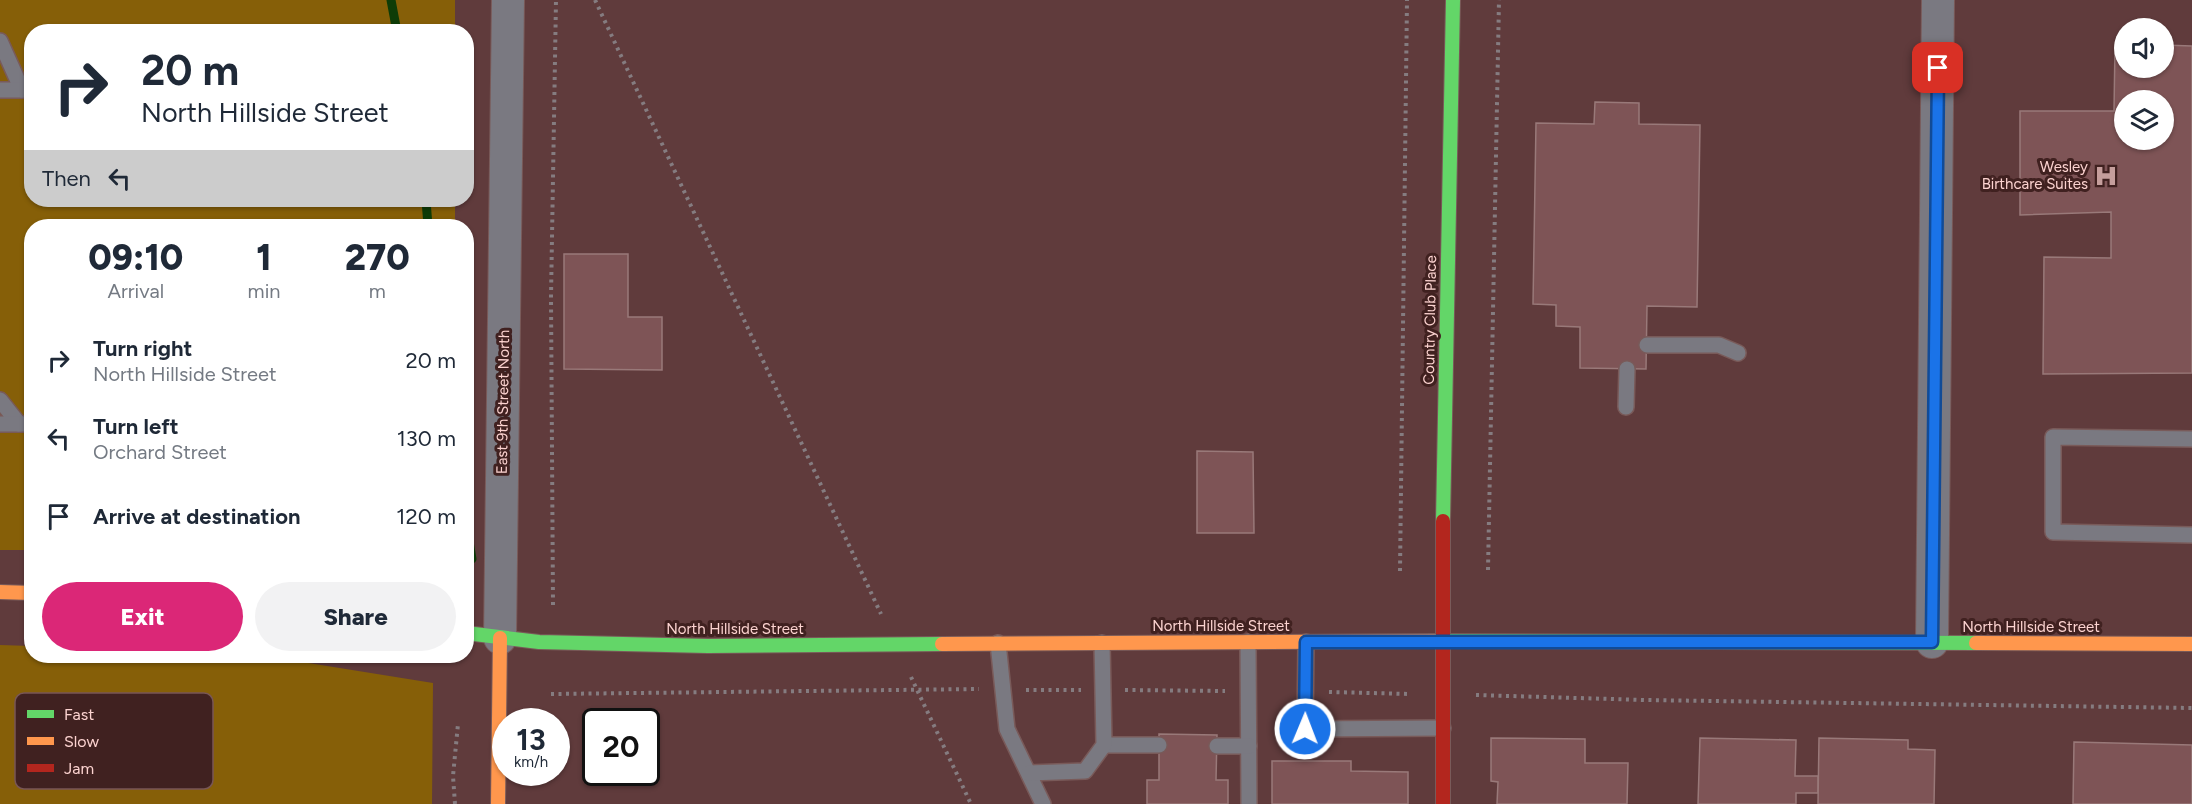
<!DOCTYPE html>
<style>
body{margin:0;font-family:Figtree,sans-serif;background:#f2f2f3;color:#1f2937;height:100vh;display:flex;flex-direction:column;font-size:22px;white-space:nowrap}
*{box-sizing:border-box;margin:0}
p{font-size:20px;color:#747a83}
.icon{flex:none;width:33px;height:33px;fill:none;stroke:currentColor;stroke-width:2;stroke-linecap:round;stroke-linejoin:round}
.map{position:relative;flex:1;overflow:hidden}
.details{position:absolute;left:24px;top:219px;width:450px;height:444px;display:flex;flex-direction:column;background:#fff;border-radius:24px;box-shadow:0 2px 4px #0004}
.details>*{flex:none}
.guide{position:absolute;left:24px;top:24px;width:450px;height:183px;border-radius:24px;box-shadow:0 2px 4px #0004;background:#fff;color:#1f2937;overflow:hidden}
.fabs{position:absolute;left:2114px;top:18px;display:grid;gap:12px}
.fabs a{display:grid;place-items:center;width:60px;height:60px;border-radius:50%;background:#fff;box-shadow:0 2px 4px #0004;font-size:30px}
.speed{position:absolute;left:492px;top:708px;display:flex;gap:12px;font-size:30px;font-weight:700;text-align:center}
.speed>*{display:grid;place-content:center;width:78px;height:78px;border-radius:50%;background:#fff;box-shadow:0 2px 4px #0004;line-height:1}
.speed small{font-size:15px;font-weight:400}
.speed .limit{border:3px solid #111;border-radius:9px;background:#fff;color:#111}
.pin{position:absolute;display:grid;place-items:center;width:51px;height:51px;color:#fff;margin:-26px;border-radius:12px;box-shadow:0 3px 9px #0006}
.me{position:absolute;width:66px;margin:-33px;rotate:1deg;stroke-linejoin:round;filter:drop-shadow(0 0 4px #0008)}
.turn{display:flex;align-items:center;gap:21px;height:126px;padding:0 18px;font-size:27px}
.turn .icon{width:78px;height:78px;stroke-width:2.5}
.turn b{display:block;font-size:42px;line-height:51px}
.then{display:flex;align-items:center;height:57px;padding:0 18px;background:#0003;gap:12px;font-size:22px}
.eta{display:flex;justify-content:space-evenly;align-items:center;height:102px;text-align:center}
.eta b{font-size:36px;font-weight:800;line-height:42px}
.action{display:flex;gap:12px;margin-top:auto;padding:12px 18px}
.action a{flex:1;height:69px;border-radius:36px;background:#db2777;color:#fff;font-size:24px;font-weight:800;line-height:69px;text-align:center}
.action a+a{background:#f2f2f3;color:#1f2937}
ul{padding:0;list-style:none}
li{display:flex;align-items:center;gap:18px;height:78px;padding:0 18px}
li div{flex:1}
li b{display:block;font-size:22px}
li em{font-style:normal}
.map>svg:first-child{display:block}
</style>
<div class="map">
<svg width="2192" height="804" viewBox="0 0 2192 804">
<rect width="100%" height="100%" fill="#603b3c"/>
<g fill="#865f08">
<path d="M0 0H455V31L32 32V200H455V226H32L31 550H0Z"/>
<path d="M0 645 31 646 32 656H265L433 683 432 804H0Z"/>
</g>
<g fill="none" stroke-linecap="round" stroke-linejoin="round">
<g stroke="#0e3c07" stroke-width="9">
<path d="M391 0 397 32"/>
<path d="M426 200 428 226"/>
<path d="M466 524 472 559"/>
</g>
</g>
<g fill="#7e5456" stroke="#997979" stroke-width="1.5" fill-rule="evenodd">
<path d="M2115 45H2124V68H2163V45L2192 46V373L2043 374 2044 257 2111 258V212L2020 215V111H2114ZM2124 100H2163V140H2124Z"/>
<path d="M1595 102 1639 103V124L1700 125 1697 307 1647 306 1646 369 1580 368V327L1556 326V305L1533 304 1536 123 1594 124Z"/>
<path d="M564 254H628V317H662V370L564 369Z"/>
<path d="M1197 451 1253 452 1254 533H1197Z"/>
<path d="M1159 734 1217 735 1216 780H1228V804H1147V780H1159Z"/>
<path d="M1491 738 1585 739V763H1628L1627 804H1497L1498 782 1491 781Z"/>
<path d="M1700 738 1796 740 1795 776H1818V793H1796V804H1698Z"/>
<path d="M1819 738 1908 740V749L1935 750 1934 804H1818Z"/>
<path d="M2074 742 2192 745V804H2073Z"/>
<path d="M1272 761H1351V771L1408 772V804H1272Z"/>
</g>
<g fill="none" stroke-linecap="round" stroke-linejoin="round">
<g stroke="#795a59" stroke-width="18">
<g id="lane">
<path d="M0 41 22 90"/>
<path d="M0 90H30"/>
<path d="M1647 345H1719L1738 353"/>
<path d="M0 400 19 424"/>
<path d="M1626 407 1627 369"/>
<path d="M0 424H32"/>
<path d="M2192 439 2053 437V532L2192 535"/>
<path d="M1248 642 1249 804"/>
<path d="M1306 642 1305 729 1443 728"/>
<path d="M998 643 1007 729 1043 804"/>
<path d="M1104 745H1159"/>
<path d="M1217 746H1249"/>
<path d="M1029 773 1085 771 1104 745 1102 643"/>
</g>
</g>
<g stroke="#795a59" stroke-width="34">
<g id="street">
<path d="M500 638 508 0"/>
<path d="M1932 642 1938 0"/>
</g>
</g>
<g stroke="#795a59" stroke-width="16">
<g id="fast">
<path d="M1443 521 1453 0"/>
<path d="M466 633 539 642 708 646 942 644"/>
<path d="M1434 641 1976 643"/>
</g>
</g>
<g stroke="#795a59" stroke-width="16">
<g id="slow">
<path d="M0 592 32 593"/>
<path d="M1976 643 2192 644"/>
<path d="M942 644 1434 641"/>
<path d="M498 804 500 638"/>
</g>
</g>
<g stroke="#795a59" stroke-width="16">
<path id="jam" d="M1443 521V804"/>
</g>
<g stroke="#857c80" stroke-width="4" stroke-dasharray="3 4.5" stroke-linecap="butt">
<path d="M595 0 881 614"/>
<path d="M1488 570 1499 0"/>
<path d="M1400 571 1407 0"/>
<path d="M553 605 551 297 556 0"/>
<path d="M911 677 971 804"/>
<path d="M1026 690H1081"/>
<path d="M1125 690 1225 691"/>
<path d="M1329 692 1411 694"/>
<path d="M551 694 979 689"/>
<path d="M1476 695 1645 700 2192 708"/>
<path d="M455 804 453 776 458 724"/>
</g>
<use href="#lane" stroke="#7a7981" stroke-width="15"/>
<use href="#street" stroke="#7a7981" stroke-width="32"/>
<use href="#fast" stroke="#63d668" stroke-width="14"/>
<use href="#slow" stroke="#ff974d" stroke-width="14"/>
<use href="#jam" stroke="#b3261e" stroke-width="14"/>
</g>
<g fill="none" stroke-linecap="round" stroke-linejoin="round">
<g stroke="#114b97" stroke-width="15">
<path id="route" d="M1305 729 1306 642H1932L1938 68"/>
</g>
<use href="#route" stroke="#1a73e8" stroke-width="10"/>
</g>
<defs>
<g id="hospital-bare" transform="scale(1.8)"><path d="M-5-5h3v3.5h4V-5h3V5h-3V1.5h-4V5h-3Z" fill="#c59e9c" stroke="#402120" stroke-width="2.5" paint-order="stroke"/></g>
</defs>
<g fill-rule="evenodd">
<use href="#hospital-bare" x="2106" y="176"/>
</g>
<g text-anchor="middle" stroke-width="6" stroke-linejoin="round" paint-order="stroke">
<g font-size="15" fill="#fcd3d0" stroke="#402120" text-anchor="end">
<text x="2088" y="172">Wesley<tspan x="2088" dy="17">Birthcare Suites</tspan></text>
</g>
<g font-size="15" fill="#fcd3d0" stroke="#402120">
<text transform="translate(1430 320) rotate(-89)" y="5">Country Club Place</text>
<text transform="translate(503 402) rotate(-89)" y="5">East 9th Street North</text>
<text x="1221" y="631">North Hillside Street</text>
<text x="2031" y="632">North Hillside Street</text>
<text x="735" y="634">North Hillside Street</text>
</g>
</g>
<rect x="15" y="693" width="198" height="96" rx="9" fill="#402120" stroke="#785655" stroke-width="1.5"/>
<rect x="27" y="710" width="27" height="8" fill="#63d668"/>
<rect x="27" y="737" width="27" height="8" fill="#ff974d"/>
<rect x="27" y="764" width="27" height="8" fill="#b3261e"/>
<g font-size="16" fill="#fcd3d0">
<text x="64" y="720">Fast</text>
<text x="64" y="747">Slow</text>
<text x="64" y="774">Jam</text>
</g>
</svg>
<div class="fabs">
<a><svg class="icon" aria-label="sound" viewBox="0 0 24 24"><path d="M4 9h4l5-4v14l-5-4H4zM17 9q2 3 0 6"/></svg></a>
<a><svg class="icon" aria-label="layers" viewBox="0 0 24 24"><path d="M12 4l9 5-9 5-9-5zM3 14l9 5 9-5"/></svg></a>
</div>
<div class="speed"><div>13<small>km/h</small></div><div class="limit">20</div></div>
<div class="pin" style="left:1938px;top:68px;background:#d93025"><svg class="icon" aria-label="arrive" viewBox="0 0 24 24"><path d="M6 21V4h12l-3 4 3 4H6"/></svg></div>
<svg class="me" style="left:1305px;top:729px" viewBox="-20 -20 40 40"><circle r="17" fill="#1a73e8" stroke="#fff" stroke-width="3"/><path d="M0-11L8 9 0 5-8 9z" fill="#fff"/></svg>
<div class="guide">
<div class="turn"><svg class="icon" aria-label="right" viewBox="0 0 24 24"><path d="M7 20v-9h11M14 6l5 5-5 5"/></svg><div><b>20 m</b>North Hillside Street</div></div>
<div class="then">Then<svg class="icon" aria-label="left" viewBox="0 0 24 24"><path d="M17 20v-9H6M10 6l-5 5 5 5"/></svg></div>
</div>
<section class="details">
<div class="eta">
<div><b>09:10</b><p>Arrival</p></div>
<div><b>1</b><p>min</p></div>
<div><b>270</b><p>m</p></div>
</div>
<ul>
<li><svg class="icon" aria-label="right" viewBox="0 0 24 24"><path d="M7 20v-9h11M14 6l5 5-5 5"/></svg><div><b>Turn right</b><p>North Hillside Street</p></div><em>20 m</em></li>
<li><svg class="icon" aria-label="left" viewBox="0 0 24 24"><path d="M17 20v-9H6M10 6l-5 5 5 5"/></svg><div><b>Turn left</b><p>Orchard Street</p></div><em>130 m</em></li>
<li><svg class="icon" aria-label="arrive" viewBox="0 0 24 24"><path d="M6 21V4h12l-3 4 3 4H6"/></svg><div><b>Arrive at destination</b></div><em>120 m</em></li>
</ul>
<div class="action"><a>Exit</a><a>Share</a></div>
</section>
</div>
